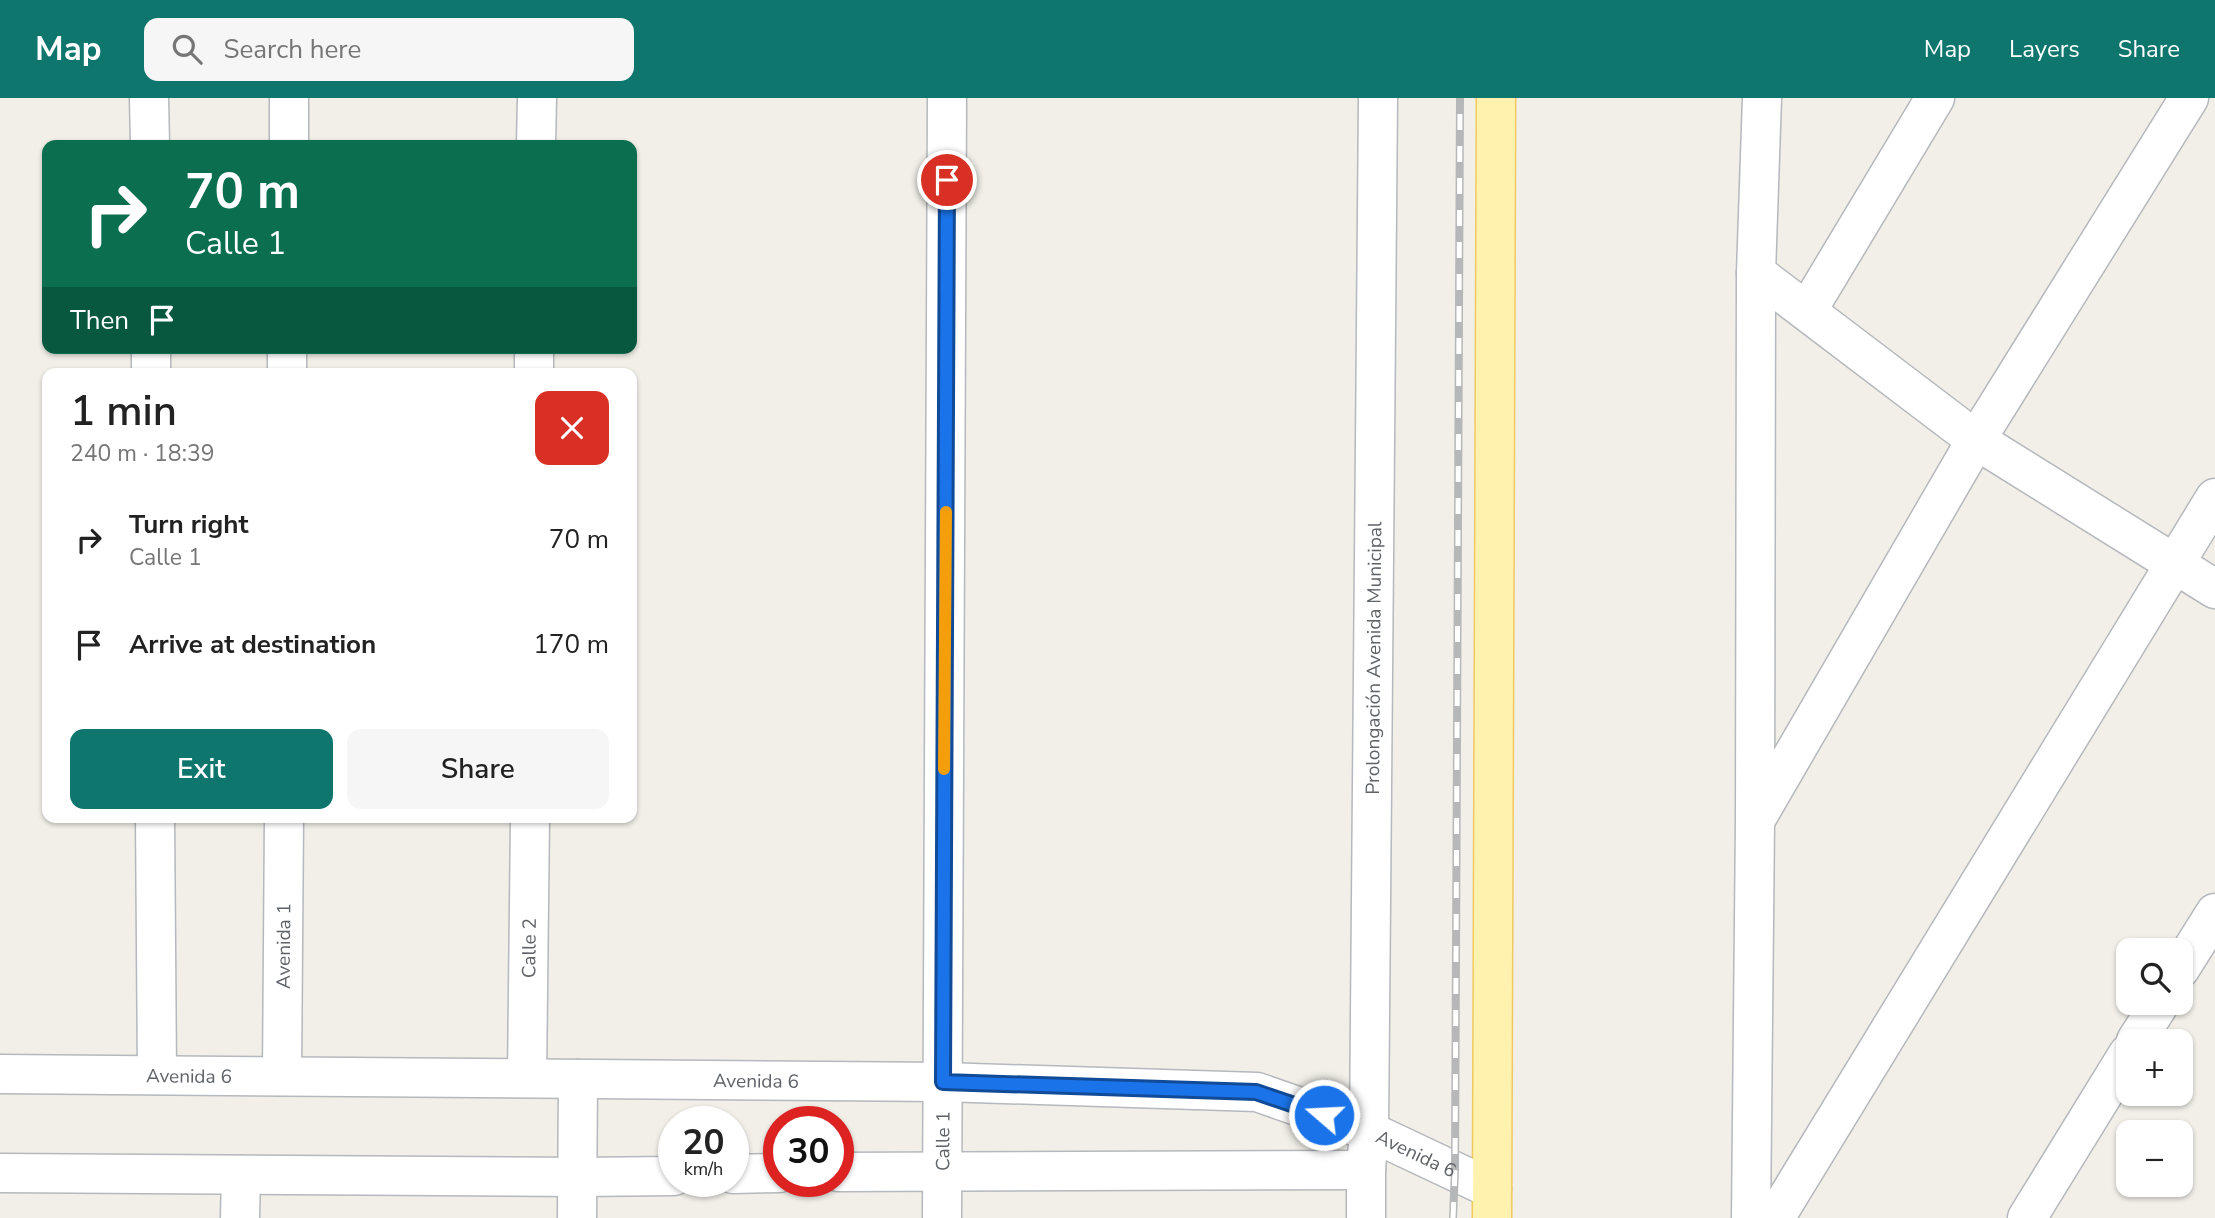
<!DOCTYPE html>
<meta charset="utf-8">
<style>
body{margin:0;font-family:"Nunito Sans",sans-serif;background:#f6f6f6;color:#222;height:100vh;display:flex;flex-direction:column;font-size:26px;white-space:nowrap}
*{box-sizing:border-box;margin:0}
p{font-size:23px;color:#767676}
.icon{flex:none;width:38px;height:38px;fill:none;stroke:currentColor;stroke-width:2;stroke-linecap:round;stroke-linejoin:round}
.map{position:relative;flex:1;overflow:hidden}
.details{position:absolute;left:42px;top:270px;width:595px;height:455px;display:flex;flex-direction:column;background:#fff;border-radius:14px;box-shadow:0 2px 5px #0004}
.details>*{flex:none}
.banner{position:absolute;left:42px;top:42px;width:595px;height:214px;border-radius:14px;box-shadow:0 2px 5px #0004;background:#0b6e4f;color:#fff;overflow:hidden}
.buttons{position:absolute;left:2116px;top:840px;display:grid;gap:14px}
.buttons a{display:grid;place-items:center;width:77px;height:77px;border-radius:14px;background:#fff;box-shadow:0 2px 5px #0004;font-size:35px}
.speed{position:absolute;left:658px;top:1008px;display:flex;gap:14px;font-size:35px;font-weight:700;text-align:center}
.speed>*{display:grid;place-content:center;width:91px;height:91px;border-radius:50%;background:#fff;box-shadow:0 2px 5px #0004;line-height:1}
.speed small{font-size:18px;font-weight:400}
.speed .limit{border:10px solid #d22;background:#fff;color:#111}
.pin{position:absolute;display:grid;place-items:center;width:60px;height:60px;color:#fff;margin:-30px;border:4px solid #fff;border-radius:50%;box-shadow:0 2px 7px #0007}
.me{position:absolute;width:77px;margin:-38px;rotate:289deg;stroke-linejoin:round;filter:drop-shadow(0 0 5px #0008)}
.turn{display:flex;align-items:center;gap:24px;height:147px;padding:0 28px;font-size:32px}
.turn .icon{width:91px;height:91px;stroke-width:2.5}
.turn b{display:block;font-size:49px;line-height:60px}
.then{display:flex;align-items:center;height:66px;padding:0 28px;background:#0003;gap:14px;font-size:26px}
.round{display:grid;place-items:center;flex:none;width:74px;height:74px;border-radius:14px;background:#f6f6f6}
.overview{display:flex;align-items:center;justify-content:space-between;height:119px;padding:0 28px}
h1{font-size:42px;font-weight:600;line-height:52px}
.cta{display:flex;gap:14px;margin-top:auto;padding:14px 28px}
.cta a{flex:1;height:80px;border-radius:14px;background:#0f766e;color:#fff;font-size:28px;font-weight:600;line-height:80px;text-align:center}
.cta a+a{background:#f6f6f6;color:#222}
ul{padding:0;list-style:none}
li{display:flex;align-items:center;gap:21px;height:105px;padding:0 28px}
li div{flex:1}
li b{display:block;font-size:26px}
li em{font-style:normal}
header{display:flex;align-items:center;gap:42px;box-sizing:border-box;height:98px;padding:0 35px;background:#0f766e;color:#fff}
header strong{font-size:33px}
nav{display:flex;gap:38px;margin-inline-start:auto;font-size:24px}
.search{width:490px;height:63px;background:#f6f6f6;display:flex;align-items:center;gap:18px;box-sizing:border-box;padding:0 24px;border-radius:14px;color:#767676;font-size:26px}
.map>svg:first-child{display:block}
</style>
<header>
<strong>Map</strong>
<div class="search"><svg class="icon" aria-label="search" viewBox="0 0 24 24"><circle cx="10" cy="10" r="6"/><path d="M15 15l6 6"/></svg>Search here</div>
<nav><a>Map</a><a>Layers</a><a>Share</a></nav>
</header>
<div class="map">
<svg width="2215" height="1120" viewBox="0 0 2215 1120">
<rect width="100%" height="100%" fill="#f1efe8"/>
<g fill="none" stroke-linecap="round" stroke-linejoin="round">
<g stroke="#b5b8bc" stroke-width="41">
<g id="minor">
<path d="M149 0 150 47"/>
<path d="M289 47V0"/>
<path d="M536 47 537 0"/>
<path d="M1756 175 1976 342 2215 491"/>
<path d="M1807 213 1935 0"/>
<path d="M151 250V275"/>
<path d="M287 275V250"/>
<path d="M534 275V250"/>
<path d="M155 719 157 977"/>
<path d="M1756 721 1976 342 2189 0"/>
<path d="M2180 871 2215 815"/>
<path d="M2136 943 2160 905"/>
<path id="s1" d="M0 976 943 984 1257 994 1369 1033 1492 1091"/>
<path id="s2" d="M282 978 284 719"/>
<path id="s3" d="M527 980 530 719"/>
<path d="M838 1074 1366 1072"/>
<path d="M0 1075 577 1079 674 1078"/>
<path d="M733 1076 779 1075"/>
<path d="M240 1120 241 1077"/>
<path d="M577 1120 578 981"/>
<path id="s4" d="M942 1120 947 0"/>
<path id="s5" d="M1366 1120V1072L1369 1033 1378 0"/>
<path d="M1751 1120 1755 723 1756 175 1762 0"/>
<path d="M1775 1120 2215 400"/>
<path d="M2027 1120 2128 956"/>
</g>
</g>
<g stroke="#f2c960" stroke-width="41">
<path id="major" d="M1492 1120 1496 0"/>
</g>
<use href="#minor" stroke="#fff" stroke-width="38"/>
<use href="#major" stroke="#fff2af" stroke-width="38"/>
<g stroke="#b6b7b8" stroke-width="8">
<path id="rail" d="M1453 1120 1455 1072 1460 0"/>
</g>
<use href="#rail" stroke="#fff" stroke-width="5" stroke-dasharray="16" stroke-linecap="butt"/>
</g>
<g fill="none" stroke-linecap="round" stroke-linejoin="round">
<g stroke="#114b97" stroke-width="18">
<path id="route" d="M947 82 943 984 1256 994 1324 1017"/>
</g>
<use href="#route" stroke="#1a73e8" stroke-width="12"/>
<path stroke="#f59e0b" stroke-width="12" d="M944 671 946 414"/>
</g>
<g text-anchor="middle" stroke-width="7" stroke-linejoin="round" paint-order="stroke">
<g font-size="19" fill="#5f6368" stroke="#fff">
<text dy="7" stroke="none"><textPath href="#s5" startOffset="560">Prolongación Avenida Municipal</textPath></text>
<text dy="7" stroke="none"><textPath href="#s2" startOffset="130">Avenida 1</textPath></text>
<text dy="7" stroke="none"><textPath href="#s3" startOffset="130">Calle 2</textPath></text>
<text dy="7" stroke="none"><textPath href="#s1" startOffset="189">Avenida 6</textPath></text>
<text dy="7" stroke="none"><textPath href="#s1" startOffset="756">Avenida 6</textPath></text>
<text dy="7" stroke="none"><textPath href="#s4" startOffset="77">Calle 1</textPath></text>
<text dy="7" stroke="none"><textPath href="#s1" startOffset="1428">Avenida 6</textPath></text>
</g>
</g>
</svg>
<div class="buttons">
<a><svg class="icon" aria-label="search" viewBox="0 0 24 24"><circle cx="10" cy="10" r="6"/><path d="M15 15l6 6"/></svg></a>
<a>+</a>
<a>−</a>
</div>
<div class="speed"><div>20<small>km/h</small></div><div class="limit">30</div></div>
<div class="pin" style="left:947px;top:82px;background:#d93025"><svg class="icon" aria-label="arrive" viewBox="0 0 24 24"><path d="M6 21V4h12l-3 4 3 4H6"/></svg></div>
<svg class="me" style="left:1324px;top:1017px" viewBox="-20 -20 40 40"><circle r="17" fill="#1a73e8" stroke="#fff" stroke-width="3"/><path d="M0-11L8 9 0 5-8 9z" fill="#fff"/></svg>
<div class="banner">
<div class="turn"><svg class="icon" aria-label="right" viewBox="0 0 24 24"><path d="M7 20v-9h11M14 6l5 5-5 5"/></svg><div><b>70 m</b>Calle 1</div></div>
<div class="then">Then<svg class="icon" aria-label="arrive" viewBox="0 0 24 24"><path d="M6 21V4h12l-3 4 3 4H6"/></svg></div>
</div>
<section class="details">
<div class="overview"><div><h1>1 min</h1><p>240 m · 18:39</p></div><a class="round" style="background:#d93025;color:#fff"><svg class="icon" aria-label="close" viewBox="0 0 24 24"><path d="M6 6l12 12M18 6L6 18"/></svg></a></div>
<ul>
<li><svg class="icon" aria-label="right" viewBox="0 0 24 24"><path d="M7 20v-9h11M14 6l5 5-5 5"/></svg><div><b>Turn right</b><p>Calle 1</p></div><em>70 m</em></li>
<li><svg class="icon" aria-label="arrive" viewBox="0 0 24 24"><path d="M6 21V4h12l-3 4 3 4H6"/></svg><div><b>Arrive at destination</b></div><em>170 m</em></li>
</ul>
<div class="cta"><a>Exit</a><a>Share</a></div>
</section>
</div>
